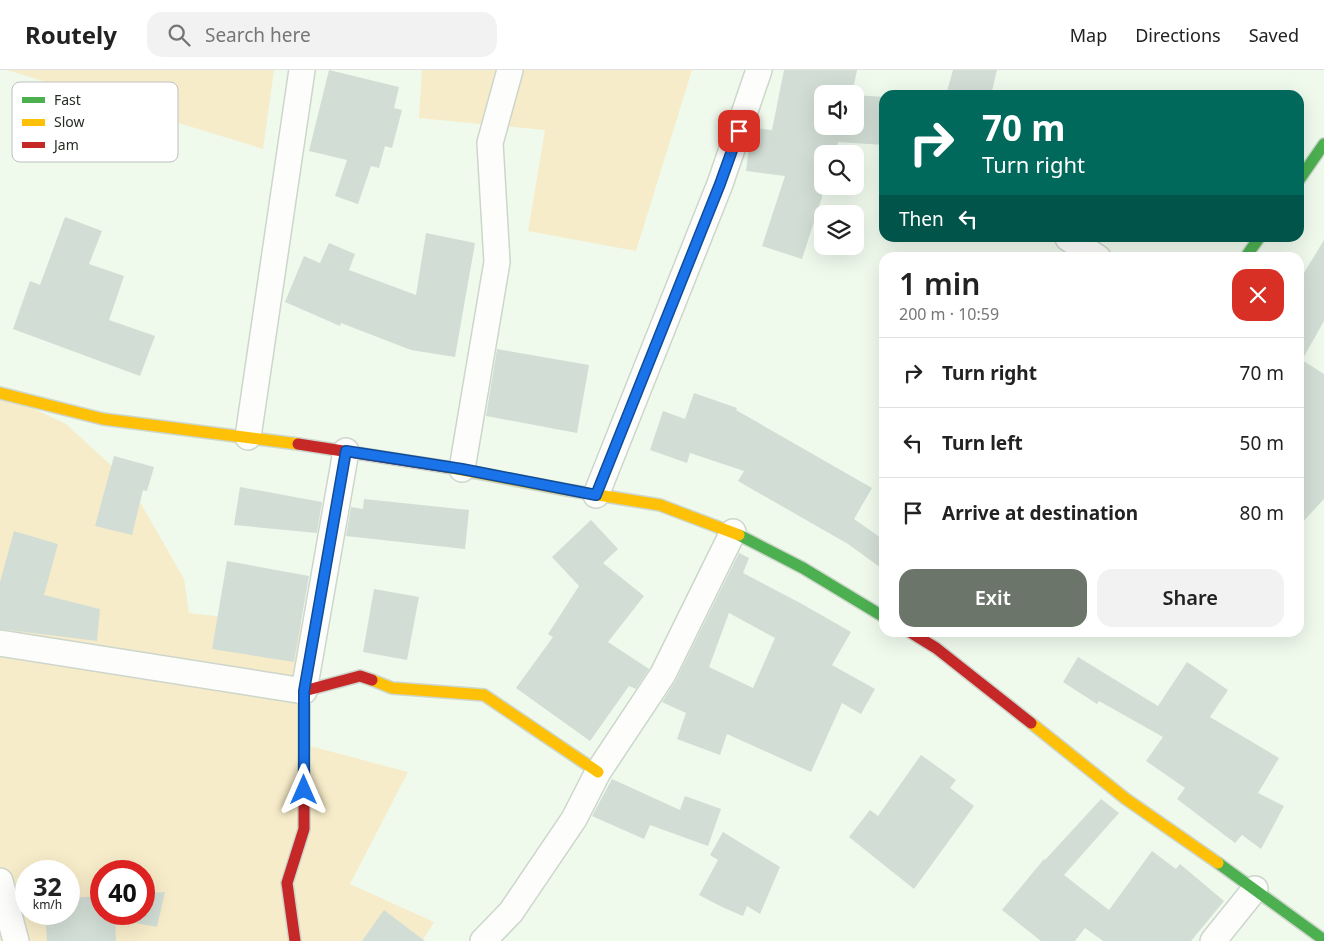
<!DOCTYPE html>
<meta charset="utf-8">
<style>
body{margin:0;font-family:"Noto Sans",sans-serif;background:#f2f2f2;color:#222;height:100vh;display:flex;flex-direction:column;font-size:19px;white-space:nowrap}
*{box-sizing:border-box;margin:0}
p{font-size:16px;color:#767676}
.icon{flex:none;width:28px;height:28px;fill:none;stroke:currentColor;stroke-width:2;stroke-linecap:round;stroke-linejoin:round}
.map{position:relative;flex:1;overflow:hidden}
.sheet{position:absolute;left:879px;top:182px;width:425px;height:385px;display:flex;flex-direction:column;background:#fff;border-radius:15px;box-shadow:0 5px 20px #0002}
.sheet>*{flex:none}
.guide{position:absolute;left:879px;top:20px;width:425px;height:152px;border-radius:15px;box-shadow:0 5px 20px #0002;background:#00695c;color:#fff;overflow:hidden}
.controls{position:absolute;left:814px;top:15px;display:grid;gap:10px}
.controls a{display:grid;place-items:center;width:50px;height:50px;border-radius:10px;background:#fff;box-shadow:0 5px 20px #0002;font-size:25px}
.speed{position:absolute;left:15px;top:790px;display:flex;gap:10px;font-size:25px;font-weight:700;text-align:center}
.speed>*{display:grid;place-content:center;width:65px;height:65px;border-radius:50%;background:#fff;box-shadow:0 5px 20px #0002;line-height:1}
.speed small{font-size:12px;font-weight:400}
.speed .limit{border:8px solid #d22;background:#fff;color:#111}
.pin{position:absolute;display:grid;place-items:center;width:42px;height:42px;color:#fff;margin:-21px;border-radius:10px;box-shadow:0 2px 8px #0006}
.me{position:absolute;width:55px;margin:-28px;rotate:0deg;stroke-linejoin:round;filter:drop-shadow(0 0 4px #0008)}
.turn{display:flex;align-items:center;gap:18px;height:105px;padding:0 20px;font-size:22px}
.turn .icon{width:65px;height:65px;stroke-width:2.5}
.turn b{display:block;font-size:35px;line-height:42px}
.then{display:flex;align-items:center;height:48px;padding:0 20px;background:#0003;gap:10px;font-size:19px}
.round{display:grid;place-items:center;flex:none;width:52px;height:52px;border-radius:15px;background:#f2f2f2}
.headline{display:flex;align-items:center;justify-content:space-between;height:85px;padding:0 20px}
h1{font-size:30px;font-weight:600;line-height:38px}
.primary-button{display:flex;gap:10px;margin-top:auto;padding:10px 20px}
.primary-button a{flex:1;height:58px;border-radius:15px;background:#6c756a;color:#fff;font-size:20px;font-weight:600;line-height:58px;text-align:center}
.primary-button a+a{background:#f2f2f2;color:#222}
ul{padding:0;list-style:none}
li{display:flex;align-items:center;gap:15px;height:70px;padding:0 20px;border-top:1px solid #e0e0e0}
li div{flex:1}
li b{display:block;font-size:19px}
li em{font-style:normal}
header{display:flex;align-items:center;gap:30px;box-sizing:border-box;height:70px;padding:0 25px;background:#fff;border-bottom:1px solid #e0e0e0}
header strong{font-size:24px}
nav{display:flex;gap:28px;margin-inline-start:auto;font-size:18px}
.search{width:350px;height:45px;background:#f2f2f2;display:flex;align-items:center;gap:12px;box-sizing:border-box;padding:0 18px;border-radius:15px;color:#767676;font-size:19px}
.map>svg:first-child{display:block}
</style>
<header>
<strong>Routely</strong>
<div class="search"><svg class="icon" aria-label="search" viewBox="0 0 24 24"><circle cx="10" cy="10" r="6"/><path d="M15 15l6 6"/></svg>Search here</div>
<nav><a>Map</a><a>Directions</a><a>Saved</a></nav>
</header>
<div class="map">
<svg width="1324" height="871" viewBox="0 0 1324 871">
<rect width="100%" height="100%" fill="#eff9ec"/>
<g fill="#f7ecc9" fill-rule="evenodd">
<path d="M7 0H274L263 79Z"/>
<path d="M422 0H692L636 181 528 161 545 60 419 48Z"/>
<path d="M0 323 66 354 128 411 184 509 189 543 307 556 310 676 408 702 350 814 434 852 422 871H0ZM26 801H69V844H26ZM101 801H144V844H101Z"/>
</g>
<g fill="#d2ded5" fill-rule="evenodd">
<path d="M329 0 399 17 394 38 402 40 392 78 385 76 379 98 371 96 358 134 335 126 347 90 309 81Z"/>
<path d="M784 0H857L852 24H822V56H855V25L884 27V75L838 72 836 84H822V127L802 189 762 176 785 106 746 101 750 70 754 58 772 60Z"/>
<path d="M953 0H997L991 25H946Z"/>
<path d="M65 147 102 161 89 194 124 206 109 250 155 266 140 306 13 259 30 211 40 215Z"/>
<path d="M426 163 475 173 455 287 411 280 341 253 340 256 285 232 304 186 320 193 329 173 355 184 349 200 416 225Z"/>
<path d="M1324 170V251L1302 290 1324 304V429L1299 456V211Z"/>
<path d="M497 279 589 295 577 363 486 346Z"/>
<path d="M694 323 737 338 736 340 872 418 854 449 884 470V500L848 474 738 411 744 401 690 383 687 393 650 380 663 341 685 349Z"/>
<path d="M114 386 154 397 147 421 143 420 132 465 95 456Z"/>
<path d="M240 417 322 432 317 463 234 455Z"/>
<path d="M364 429 469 440 465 479 346 466 351 437 363 439Z"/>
<path d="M591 450 618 479 603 493 644 526 608 572 649 599 636 619 629 616 590 671 516 618 553 567 548 564 579 516 552 487Z"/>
<path d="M14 461 58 474 44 525 100 539 97 571 0 559V512Z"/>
<path d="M739 483 749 488 743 503 802 534 851 562 832 595 875 619 861 644 842 633 811 702 727 664 720 685 677 669 686 643 662 632 676 610ZM729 543 775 568 753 618 709 597Z"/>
<path d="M227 491 309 506 294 592 212 579Z"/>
<path d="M374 519 419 527 407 590 363 582Z"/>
<path d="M1078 587 1158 636 1187 592 1228 620 1210 647 1279 688 1258 723 1284 736 1261 779 1242 765 1235 773 1177 729 1185 718 1146 691 1163 667 1099 631 1097 634 1063 612Z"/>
<path d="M921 685 956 710 950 718 974 736 914 819 849 767 870 740 878 746Z"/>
<path d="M612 709 680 740 685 726 721 739 708 776 650 755 644 769 592 746Z"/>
<path d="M1101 729 1119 743 1064 805 1109 840 1152 781 1176 799 1180 794 1224 831 1191 871H1103L1085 858 1075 871H1041L1002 840 1044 789 1045 790Z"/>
<path d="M723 762 780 797 760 844 747 836 743 846 722 837 699 825 718 790 710 785Z"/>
<path d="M165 822 157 857 115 849 116 871H47L45 844H69V828L101 826V844H144V823Z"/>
<path d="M384 840 425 871H362Z"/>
</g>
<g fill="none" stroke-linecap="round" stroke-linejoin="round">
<g stroke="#cdd6cb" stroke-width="28">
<g id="street">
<path d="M1068 168 1098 188"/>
<path d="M248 367 302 0"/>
<path d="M462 399 497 192 490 73 510 0"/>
<path d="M596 425 720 114 759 0"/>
<path d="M0 573 304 621 346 381"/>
<path d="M0 811 16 871"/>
<path d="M483 871 511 842 574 749 598 702 663 604 733 462"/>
<path d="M1213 871 1255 819"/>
</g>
</g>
<g stroke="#cdd6cb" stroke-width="14">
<g id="fast">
<path d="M1299 110 1324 74"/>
<path d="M1245 188 1259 168"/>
<path d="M739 465 803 498 884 547"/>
<path d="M1218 793 1324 870"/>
</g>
</g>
<g stroke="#cdd6cb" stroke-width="14">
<g id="slow">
<path d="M0 323 103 349 298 374"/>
<path d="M446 397 567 420 660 435 739 465"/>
<path d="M372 610 392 618 484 625 598 702"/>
<path d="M1031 653 1126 729 1218 793"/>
</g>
</g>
<g stroke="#cdd6cb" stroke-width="14">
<g id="jam">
<path d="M298 374 446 397"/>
<path d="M910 562 936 578 1031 653"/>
<path d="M295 871 287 813 304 759V621L360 606 372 610"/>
</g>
</g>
<use href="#street" stroke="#fdfefc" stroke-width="25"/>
<use href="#fast" stroke="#4caf50" stroke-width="11"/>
<use href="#slow" stroke="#ffc107" stroke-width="11"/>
<use href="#jam" stroke="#c62828" stroke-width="11"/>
</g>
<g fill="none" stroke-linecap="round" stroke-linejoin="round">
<g stroke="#114b97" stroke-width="12">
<path id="route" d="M304 720V621L346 381 462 399 596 425 720 114 739 61"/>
</g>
<use href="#route" stroke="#1a73e8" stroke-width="9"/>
</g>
<rect x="12" y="12" width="166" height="80" rx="8" fill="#fff" stroke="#bec0bd" stroke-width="1"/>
<rect x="22" y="27" width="23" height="6" fill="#4caf50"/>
<rect x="22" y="49" width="23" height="7" fill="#ffc107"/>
<rect x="22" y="72" width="23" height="6" fill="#c62828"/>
<g font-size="14" fill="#262e24">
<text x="54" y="35">Fast</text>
<text x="54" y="57">Slow</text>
<text x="54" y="80">Jam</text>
</g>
</svg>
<div class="controls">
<a><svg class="icon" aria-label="sound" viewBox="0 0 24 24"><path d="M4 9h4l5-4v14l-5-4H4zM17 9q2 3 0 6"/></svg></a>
<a><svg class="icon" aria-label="search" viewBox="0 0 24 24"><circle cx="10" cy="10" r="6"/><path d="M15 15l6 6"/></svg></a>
<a><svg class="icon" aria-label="layers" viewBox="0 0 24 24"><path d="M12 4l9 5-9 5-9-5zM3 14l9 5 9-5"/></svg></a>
</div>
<div class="speed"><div>32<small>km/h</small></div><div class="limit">40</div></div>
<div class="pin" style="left:739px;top:61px;background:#d93025"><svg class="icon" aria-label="arrive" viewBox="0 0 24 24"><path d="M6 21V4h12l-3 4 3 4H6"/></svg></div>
<svg class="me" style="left:304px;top:720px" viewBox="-20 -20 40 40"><path d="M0-17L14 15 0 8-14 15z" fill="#1a73e8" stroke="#fff" stroke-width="4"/></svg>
<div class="guide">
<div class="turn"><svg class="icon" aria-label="right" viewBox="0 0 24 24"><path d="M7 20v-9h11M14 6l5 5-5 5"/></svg><div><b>70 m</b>Turn right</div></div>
<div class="then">Then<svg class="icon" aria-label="left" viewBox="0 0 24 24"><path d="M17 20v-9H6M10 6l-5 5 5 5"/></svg></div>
</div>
<section class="sheet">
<div class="headline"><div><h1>1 min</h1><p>200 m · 10:59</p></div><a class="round" style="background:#d93025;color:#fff"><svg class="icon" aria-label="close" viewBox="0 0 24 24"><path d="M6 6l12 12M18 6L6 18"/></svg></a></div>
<ul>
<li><svg class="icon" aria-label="right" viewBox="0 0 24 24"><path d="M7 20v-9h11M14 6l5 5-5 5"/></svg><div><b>Turn right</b></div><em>70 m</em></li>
<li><svg class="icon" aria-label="left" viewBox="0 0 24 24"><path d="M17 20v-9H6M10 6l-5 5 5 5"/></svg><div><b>Turn left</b></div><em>50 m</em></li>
<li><svg class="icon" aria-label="arrive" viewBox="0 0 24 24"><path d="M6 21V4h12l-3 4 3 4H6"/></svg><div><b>Arrive at destination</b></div><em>80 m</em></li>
</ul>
<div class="primary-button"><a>Exit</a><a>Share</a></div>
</section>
</div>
